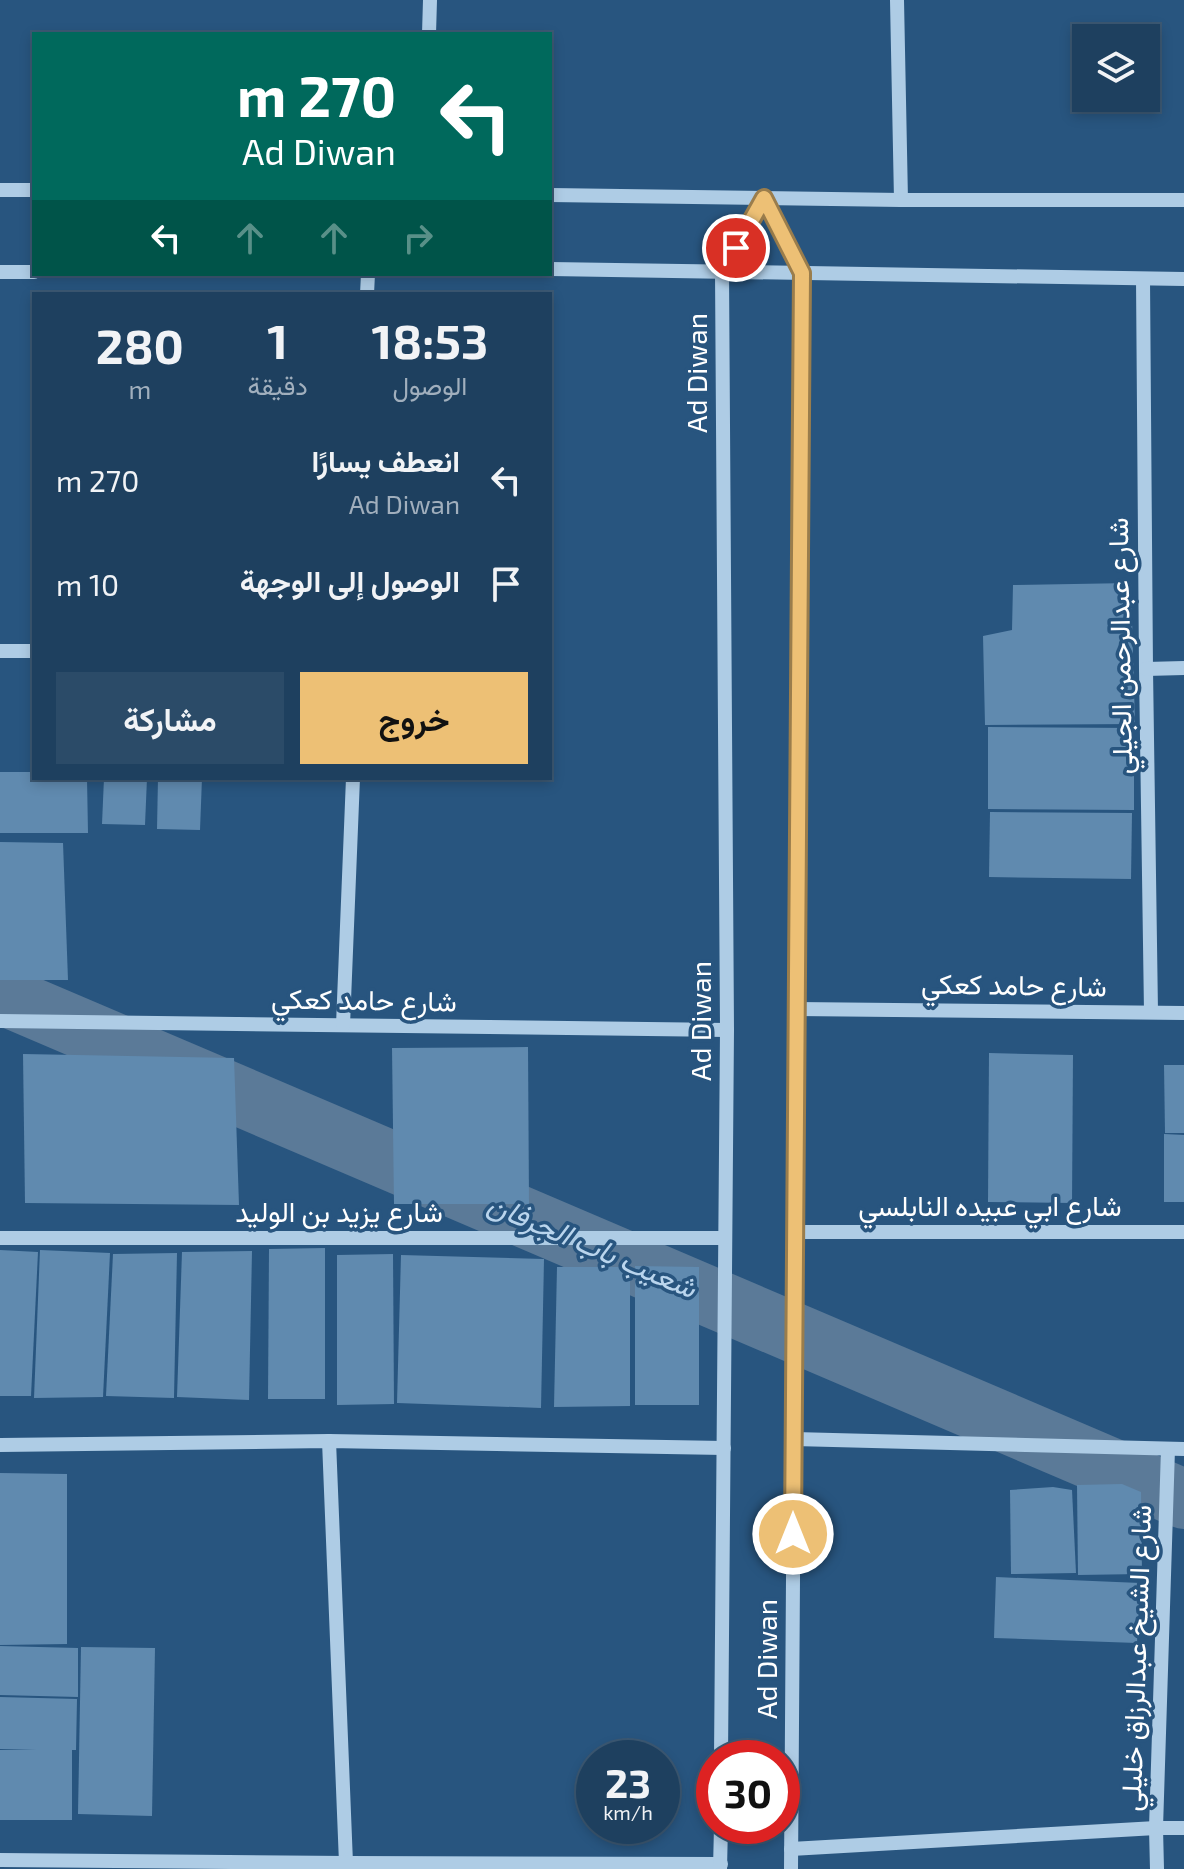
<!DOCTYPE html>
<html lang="ar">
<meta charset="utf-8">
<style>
body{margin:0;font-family:"Exo 2",Vazirmatn,sans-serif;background:#2b4b68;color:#f1f3f6;direction:rtl;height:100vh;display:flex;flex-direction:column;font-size:30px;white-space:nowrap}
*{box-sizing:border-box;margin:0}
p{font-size:26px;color:#a1afbd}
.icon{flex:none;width:44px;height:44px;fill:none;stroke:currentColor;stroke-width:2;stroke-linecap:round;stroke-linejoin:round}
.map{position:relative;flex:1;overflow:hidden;direction:ltr}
.panel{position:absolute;left:32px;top:292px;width:520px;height:488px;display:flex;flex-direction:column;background:#1e405f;border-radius:0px;box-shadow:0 4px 12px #0003,0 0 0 2px #3c5974;direction:rtl}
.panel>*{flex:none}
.guide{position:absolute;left:32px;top:32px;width:520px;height:244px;border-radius:0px;box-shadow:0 4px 12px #0003,0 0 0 2px #3c5974;direction:rtl;background:#00695c;color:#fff;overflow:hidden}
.buttons{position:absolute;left:1072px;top:24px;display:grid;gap:16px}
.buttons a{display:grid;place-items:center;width:88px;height:88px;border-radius:0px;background:#1e405f;box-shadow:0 4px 12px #0003,0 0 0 2px #3c5974;font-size:40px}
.speed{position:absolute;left:576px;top:1740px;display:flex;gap:16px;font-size:40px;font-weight:700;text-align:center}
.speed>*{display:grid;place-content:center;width:104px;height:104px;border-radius:50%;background:#1e405f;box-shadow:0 4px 12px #0003,0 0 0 2px #3c5974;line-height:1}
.speed small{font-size:20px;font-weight:400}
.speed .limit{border:12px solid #d22;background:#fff;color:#111}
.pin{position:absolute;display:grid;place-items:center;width:68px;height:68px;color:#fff;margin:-34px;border:4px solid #fff;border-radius:50%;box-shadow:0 2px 8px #0007}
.me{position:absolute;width:88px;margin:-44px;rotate:0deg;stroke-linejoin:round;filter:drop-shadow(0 0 6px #0008)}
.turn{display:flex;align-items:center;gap:28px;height:168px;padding:0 24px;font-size:36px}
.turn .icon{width:104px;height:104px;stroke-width:2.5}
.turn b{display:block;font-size:56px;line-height:68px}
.lanes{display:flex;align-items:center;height:76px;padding:0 24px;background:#0003;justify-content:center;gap:40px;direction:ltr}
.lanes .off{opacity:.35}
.eta{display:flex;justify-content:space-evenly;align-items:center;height:136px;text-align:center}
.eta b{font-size:48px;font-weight:700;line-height:56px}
.action{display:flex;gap:16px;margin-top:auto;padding:16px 24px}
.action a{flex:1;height:92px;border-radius:0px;background:#edc075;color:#111;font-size:32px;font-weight:700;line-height:92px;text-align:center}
.action a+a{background:#2b4b68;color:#f1f3f6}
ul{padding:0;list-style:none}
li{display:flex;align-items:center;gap:24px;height:104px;padding:0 24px}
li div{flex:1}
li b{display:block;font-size:30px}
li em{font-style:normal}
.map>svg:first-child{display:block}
</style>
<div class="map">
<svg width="1184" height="1869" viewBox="0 0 1184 1869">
<rect width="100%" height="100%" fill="#28557f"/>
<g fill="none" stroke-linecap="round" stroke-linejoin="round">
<path stroke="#5b7a98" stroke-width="60" d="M0 994 1184 1499"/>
</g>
<g fill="#608aaf">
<path d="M1131 583 1135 724 985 725 983 636 1012 630 1013 585Z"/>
<path d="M988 727 1134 728V810L988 809Z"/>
<path d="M0 772H34V778H87L88 833H0Z"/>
<path d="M104 778H147L145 825 102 824Z"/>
<path d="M158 778H202L200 830 157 829Z"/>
<path d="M990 812 1132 813 1131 879 989 877Z"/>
<path d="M0 842 63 843 68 980H0Z"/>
<path d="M528 1047 529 1204H394L392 1048Z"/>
<path d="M989 1053 1073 1055 1072 1203 988 1202Z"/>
<path d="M23 1054 234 1058 239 1205 25 1203Z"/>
<path d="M1164 1065H1184V1133H1165Z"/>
<path d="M1164 1134 1184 1135V1202H1164Z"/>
<path d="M325 1248V1399H268L269 1249Z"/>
<path d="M0 1250 38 1252 31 1396H0Z"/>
<path d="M40 1250 110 1253 103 1397 34 1398Z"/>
<path d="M252 1251 249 1400 177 1397 182 1252Z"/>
<path d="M177 1253 174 1398 106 1396 113 1254Z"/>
<path d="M393 1254 394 1404 337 1405V1255Z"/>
<path d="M401 1255 544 1259 541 1408 397 1403Z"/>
<path d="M635 1266 699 1267V1405H635Z"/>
<path d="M557 1267H630V1406L554 1407Z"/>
<path d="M0 1473 67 1474V1644L0 1645Z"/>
<path d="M1122 1484 1141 1492 1142 1574 1078 1575 1077 1485Z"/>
<path d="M1053 1487 1072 1490 1076 1573 1011 1574 1010 1490Z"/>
<path d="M996 1577 1140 1583 1137 1643 994 1638Z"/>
<path d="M0 1646 78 1648V1697L0 1695Z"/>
<path d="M81 1647 155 1648 152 1816 78 1814Z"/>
<path d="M0 1697 77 1699 76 1750H72V1820H0V1750L36 1749H0Z"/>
</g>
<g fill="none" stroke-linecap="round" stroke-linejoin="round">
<g stroke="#aecce5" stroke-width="14">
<path d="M897 0 901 200"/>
<path d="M429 34 430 0"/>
<path d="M0 190H34"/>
<path d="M550 195 901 200H1184"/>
<path d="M764 198 802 273 791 1869"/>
<path d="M550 269 1184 279"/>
<path d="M0 272H34"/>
<path d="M1143 279 1146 669 1151 1012"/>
<path d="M367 294 368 274"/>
<path d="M0 651H34"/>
<path d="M1146 669 1184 668"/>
<path d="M796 1009 1184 1013"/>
<path d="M0 1021 727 1030"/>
<path d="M343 1025 353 778"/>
<path d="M795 1232H1184"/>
<path d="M0 1238H725"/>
<path d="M794 1439 1184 1449"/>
<path d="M329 1441 346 1863"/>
<path d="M0 1445 329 1441 724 1448"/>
<path d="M721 1758 727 1030 722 272 764 198"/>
<path d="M791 1849 1156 1828H1184"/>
<path d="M0 1860 346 1863 721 1864"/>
<path d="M720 1869 721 1826"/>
<path d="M1157 1869 1156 1828 1168 1449"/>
</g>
</g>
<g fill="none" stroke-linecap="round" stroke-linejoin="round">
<g stroke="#9a7d4c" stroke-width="20">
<path id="route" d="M736 248 764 198 802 273 793 1534"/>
</g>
<use href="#route" stroke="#edc075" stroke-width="14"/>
</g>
<g text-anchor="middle" stroke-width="7" stroke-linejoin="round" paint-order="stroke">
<g font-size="28" fill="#fff" stroke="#28557f">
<text transform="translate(697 373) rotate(-90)" y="10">Ad Diwan</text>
<text transform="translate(1120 646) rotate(-91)" y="10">شارع عبدالرحمن الجيلي</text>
<text transform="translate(1014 985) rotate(1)" y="10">شارع حامد كعكي</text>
<text transform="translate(364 1000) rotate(1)" y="10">شارع حامد كعكي</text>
<text transform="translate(701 1021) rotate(-90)" y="10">Ad Diwan</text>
<text x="990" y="1216">شارع ابي عبيده النابلسي</text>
<text x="339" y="1222">شارع يزيد بن الوليد</text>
<text transform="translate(1136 1658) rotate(-88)" y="10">شارع الشيخ عبدالرزاق خليلي</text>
<text transform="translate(767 1659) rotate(-90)" y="10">Ad Diwan</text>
</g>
<g font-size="30" font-style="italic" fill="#bad5ed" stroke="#28557f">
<text transform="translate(592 1246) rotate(23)" y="10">شعيب باب الجرفان</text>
</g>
</g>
</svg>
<div class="buttons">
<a><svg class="icon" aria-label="layers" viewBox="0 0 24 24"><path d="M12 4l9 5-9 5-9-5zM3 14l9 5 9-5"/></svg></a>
</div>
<div class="speed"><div>23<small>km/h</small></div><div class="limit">30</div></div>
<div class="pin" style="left:736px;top:248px;background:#d93025"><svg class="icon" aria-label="arrive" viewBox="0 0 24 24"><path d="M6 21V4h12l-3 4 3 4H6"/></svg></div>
<svg class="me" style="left:793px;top:1534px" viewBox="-20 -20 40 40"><circle r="17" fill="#edc075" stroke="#fff" stroke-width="3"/><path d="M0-11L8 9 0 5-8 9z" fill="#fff"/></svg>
<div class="guide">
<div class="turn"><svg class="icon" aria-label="left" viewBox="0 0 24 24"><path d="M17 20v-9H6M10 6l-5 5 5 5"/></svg><div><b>270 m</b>Ad Diwan</div></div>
<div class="lanes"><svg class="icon" aria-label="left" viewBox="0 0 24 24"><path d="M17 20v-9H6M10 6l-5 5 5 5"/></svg><svg class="icon off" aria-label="ahead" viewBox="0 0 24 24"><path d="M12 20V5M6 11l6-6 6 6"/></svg><svg class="icon off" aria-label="ahead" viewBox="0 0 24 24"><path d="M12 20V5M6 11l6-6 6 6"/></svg><svg class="icon off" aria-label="right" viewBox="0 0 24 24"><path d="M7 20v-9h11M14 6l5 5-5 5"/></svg></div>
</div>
<section class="panel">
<div class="eta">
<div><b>18:53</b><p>الوصول</p></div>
<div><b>1</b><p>دقيقة</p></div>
<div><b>280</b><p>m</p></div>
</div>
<ul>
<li><svg class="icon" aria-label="left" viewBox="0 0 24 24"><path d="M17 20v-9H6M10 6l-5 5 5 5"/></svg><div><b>انعطف يسارًا</b><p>Ad Diwan</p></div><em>270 m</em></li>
<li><svg class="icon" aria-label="arrive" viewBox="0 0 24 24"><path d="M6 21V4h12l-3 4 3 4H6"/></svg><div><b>الوصول إلى الوجهة</b></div><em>10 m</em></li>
</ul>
<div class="action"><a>خروج</a><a>مشاركة</a></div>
</section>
</div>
